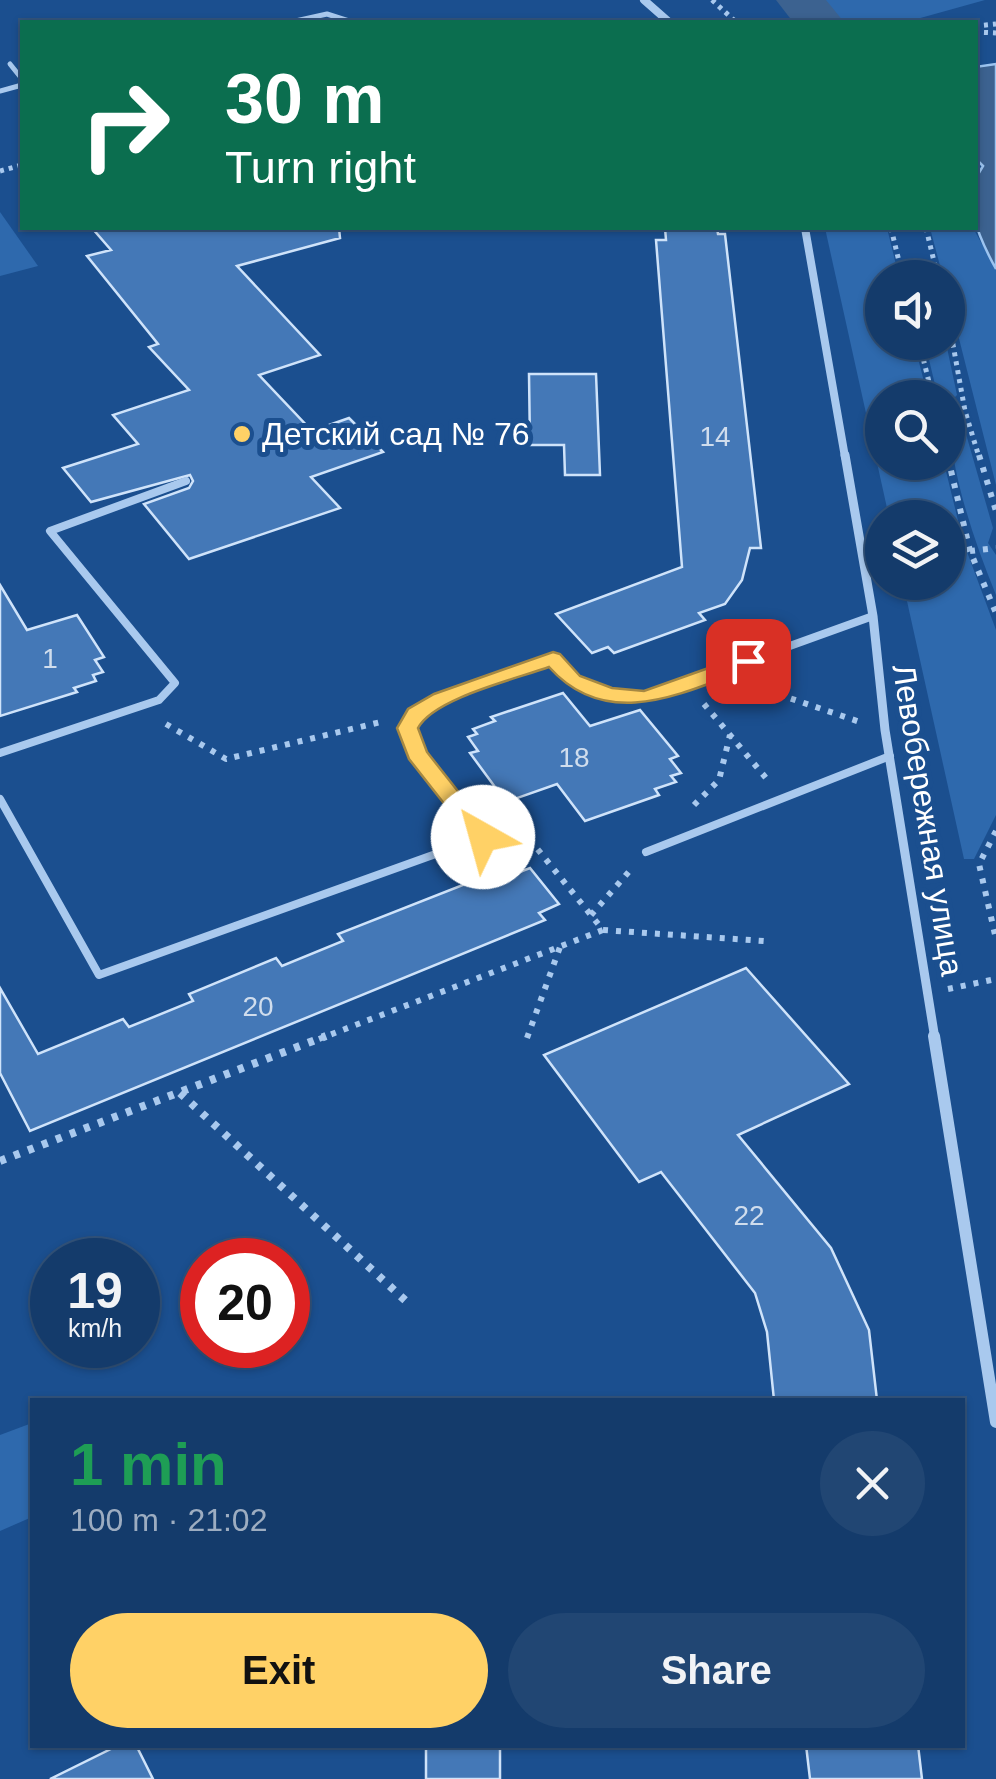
<!DOCTYPE html>
<meta charset="utf-8">
<style>
body{margin:0;font-family:Helvetica,sans-serif;background:#214673;color:#f1f3f6;height:100vh;display:flex;flex-direction:column;font-size:38px;white-space:nowrap}
*{box-sizing:border-box;margin:0}
p{font-size:32px;color:#9dadc1}
.icon{flex:none;width:55px;height:55px;fill:none;stroke:currentColor;stroke-width:2;stroke-linecap:round;stroke-linejoin:round}
.map{position:relative;flex:1;overflow:hidden}
.sheet{position:absolute;left:30px;top:1398px;width:935px;height:350px;display:flex;flex-direction:column;background:#143b6b;border-radius:0px;box-shadow:0 2px 8px #0004,0 0 0 2px #33557e}
.sheet>*{flex:none}
.banner{position:absolute;left:20px;top:20px;width:958px;height:210px;border-radius:0px;box-shadow:0 2px 8px #0004,0 0 0 2px #33557e;background:#0b6e4f;color:#fff;overflow:hidden}
.buttons{position:absolute;left:865px;top:260px;display:grid;gap:20px}
.buttons a{display:grid;place-items:center;width:100px;height:100px;border-radius:50%;background:#143b6b;box-shadow:0 2px 8px #0004,0 0 0 2px #33557e;font-size:50px}
.speed{position:absolute;left:30px;top:1238px;display:flex;gap:20px;font-size:50px;font-weight:700;text-align:center}
.speed>*{display:grid;place-content:center;width:130px;height:130px;border-radius:50%;background:#143b6b;box-shadow:0 2px 8px #0004,0 0 0 2px #33557e;line-height:1}
.speed small{font-size:25px;font-weight:400}
.speed .limit{border:15px solid #d22;background:#fff;color:#111}
.pin{position:absolute;display:grid;place-items:center;width:85px;height:85px;color:#fff;margin:-42px;border-radius:20px;box-shadow:0 5px 15px #0006}
.me{position:absolute;width:110px;margin:-55px;rotate:322deg;stroke-linejoin:round;filter:drop-shadow(0 0 8px #0008)}
.turn{display:flex;align-items:center;gap:35px;height:210px;padding:0 40px;font-size:45px}
.turn .icon{width:130px;height:130px;stroke-width:2.5}
.turn b{display:block;font-size:70px;line-height:85px}
.round{display:grid;place-items:center;flex:none;width:105px;height:105px;border-radius:52px;background:#214673}
.overview{display:flex;align-items:center;justify-content:space-between;height:170px;padding:0 40px}
h1{font-size:60px;font-weight:800;line-height:75px;color:#1e9e55}
.button{display:flex;gap:20px;margin-top:auto;padding:20px 40px}
.button a{flex:1;height:115px;border-radius:60px;background:#ffd166;color:#111;font-size:40px;font-weight:800;line-height:115px;text-align:center}
.button a+a{background:#214673;color:#f1f3f6}
.map>svg:first-child{display:block}
</style>
<div class="map">
<svg width="996" height="1779" viewBox="0 0 996 1779">
<rect width="100%" height="100%" fill="#1b4f8f"/>
<g fill="#2e69ad">
<path d="M787 0 800 4 814 0H985L906 22H819L800 4Z"/>
<path d="M0 212 38 266 0 276Z"/>
<path d="M825 228H887L899 277 882 278V342L914 343 928 397 882 398V462L944 463 963 541 996 630V815L974 859H964L903 583 948 582V518L889 517Z"/>
<path d="M930 228H973L996 269V485L948 295V278L943 277Z"/>
<path d="M925 343H946L957 395 948 404 951 417 964 427 993 528 988 543 996 555V595C971 533 948 465 948 398L938 397Z"/>
<path d="M32 1423V1517L0 1531V1435Z"/>
</g>
<path fill="#3c6290" stroke="#9cc4f0" stroke-width="2.5" d="M996 64V269C979 238 960 199 983 166L975 158V67Z"/>
<g fill="none" stroke-linecap="round" stroke-linejoin="round">
<path fill="#3c6290" fill-rule="evenodd" d="M776 0H826L844 22H793Z"/>
</g>
<g fill="#4478b7" stroke="#cfe3fa" stroke-width="2.5">
<path d="M92 228H339L340 238 237 266 320 355 259 375 312 431 349 418 383 452 311 477 340 508 189 559 144 504 189 488 193 481 190 475 91 502 63 468 138 444 113 415 189 390 149 347 158 344 87 256 111 250Z"/>
<path d="M665 228H717L718 234H725L761 548H750L742 580 725 604 699 613 705 620 614 653 608 647 592 653 556 614 682 567 656 240H666Z"/>
<path d="M529 374H596L600 475H565L564 445H530Z"/>
<path d="M0 585 27 630 77 615 104 657 95 660 103 672 93 675 96 681 74 688 77 692 0 716Z"/>
<path d="M563 693 590 726 640 710 678 756 670 759 681 773 671 776 676 782 655 789 659 795 585 821 557 784 506 802 470 753 478 751 468 737 477 734 473 729 495 721 491 717Z"/>
<path d="M506 868 512 875 530 868 559 904 539 913 545 920 30 1131 0 1073V988L38 1054 123 1019 129 1027 193 1001 189 994 276 958 282 966 343 941 338 934Z"/>
<path d="M746 968 849 1084 738 1135 831 1248 869 1330 877 1400H774L767 1332 755 1293 661 1172 639 1182 544 1055Z"/>
<path d="M119 1745H136L153 1779H50Z"/>
<rect x="426" y="1745" width="74" height="34"/>
<path d="M806 1745H918L922 1779H810Z"/>
</g>
<g fill="none" stroke-linecap="round" stroke-linejoin="round">
<g stroke="#a9c9ee" stroke-width="5" stroke-dasharray="4 5" stroke-linecap="butt">
<path d="M712 0 736 22"/>
<path d="M975 26 996 24"/>
<path d="M975 32 996 33"/>
<path d="M0 171 22 165"/>
<path d="M891 228 903 278"/>
<path d="M926 228 938 278"/>
<path d="M948 317 965 411 979 457"/>
<path d="M919 342 933 398"/>
</g>
<g stroke="#a9c9ee" stroke-width="6" stroke-dasharray="5 8" stroke-linecap="butt">
<path d="M979 455 996 511"/>
<path d="M948 458 970 551 996 613"/>
<path d="M970 551 996 548"/>
<path d="M754 686 860 722"/>
<path d="M704 704 766 778"/>
<path d="M166 724 226 759 385 721"/>
<path d="M694 805 719 780 730 735"/>
<path d="M996 831 979 864 996 939"/>
<path d="M591 915 633 867"/>
<path d="M603 930 764 941"/>
<path d="M948 989 996 979"/>
<path d="M527 1038 560 947"/>
<path d="M319 1039 603 930 535 846 505 841"/>
</g>
<g stroke="#a9c9ee" stroke-width="8" stroke-dasharray="6 9" stroke-linecap="butt">
<path d="M180 1093 407 1302"/>
<path d="M0 1161 326 1036"/>
</g>
<g stroke="#a9c9ee" stroke-width="5">
<path d="M291 22 327 14 352 22"/>
<path d="M10 64 22 79"/>
<path d="M0 91 22 85"/>
</g>
<g stroke="#a9c9ee" stroke-width="8">
<path d="M0 753 159 700 175 683 50 531 186 481"/>
<path d="M0 799 99 975 483 837 417 754 407 728C441 685 503 675 553 659L574 678 594 689 645 698 873 616"/>
<path d="M646 852 890 756"/>
</g>
<g stroke="#a9c9ee" stroke-width="8">
<path d="M644 0 669 22"/>
<path d="M805 228 845 457"/>
</g>
<path stroke="#a9c9ee" stroke-width="9" d="M845 455 873 616 885 730 935 1039"/>
<path stroke="#a9c9ee" stroke-width="12" d="M934 1036 996 1422"/>
</g>
<path fill="#ffd166" stroke="#a68842" stroke-width="2.5" d="M553 652 560 654 580 676 612 688 644 691 748 654 759 661 756 666C686 691 609 734 549 667 516 679 434 698 418 728L427 752 494 837 483 845 475 843 409 759 397 728 408 709 434 694Z"/>
<circle fill="#ffd166" stroke="#1b4f8f" stroke-width="4" cx="242" cy="434" r="10"/>
<g text-anchor="middle" stroke-width="10" stroke-linejoin="round" paint-order="stroke">
<g font-size="28" fill="#d0dded">
<text x="715" y="446">14</text>
<text x="50" y="668">1</text>
<text x="574" y="767">18</text>
<text x="258" y="1016">20</text>
<text x="749" y="1225">22</text>
</g>
<g font-size="32" fill="#fff" stroke="#1b4f8f" text-anchor="start">
<text x="262" y="445">Детский сад № 76</text>
</g>
<g font-size="32" fill="#fff" stroke="#1b4f8f">
<text transform="translate(928 820) rotate(81)" y="11">Левобережная улица</text>
</g>
</g>
</svg>
<div class="buttons">
<a><svg class="icon" aria-label="sound" viewBox="0 0 24 24"><path d="M4 9h4l5-4v14l-5-4H4zM17 9q2 3 0 6"/></svg></a>
<a><svg class="icon" aria-label="search" viewBox="0 0 24 24"><circle cx="10" cy="10" r="6"/><path d="M15 15l6 6"/></svg></a>
<a><svg class="icon" aria-label="layers" viewBox="0 0 24 24"><path d="M12 4l9 5-9 5-9-5zM3 14l9 5 9-5"/></svg></a>
</div>
<div class="speed"><div>19<small>km/h</small></div><div class="limit">20</div></div>
<div class="pin" style="left:748px;top:661px;background:#d93025"><svg class="icon" aria-label="arrive" viewBox="0 0 24 24"><path d="M6 21V4h12l-3 4 3 4H6"/></svg></div>
<svg class="me" style="left:483px;top:837px" viewBox="-20 -20 40 40"><circle r="19" fill="#fff"/><path d="M0-13L10 11 0 6-10 11z" fill="#ffd166"/></svg>
<div class="banner">
<div class="turn"><svg class="icon" aria-label="right" viewBox="0 0 24 24"><path d="M7 20v-9h11M14 6l5 5-5 5"/></svg><div><b>30 m</b>Turn right</div></div>
</div>
<section class="sheet">
<div class="overview"><div><h1>1 min</h1><p>100 m · 21:02</p></div><a class="round"><svg class="icon" aria-label="close" viewBox="0 0 24 24"><path d="M6 6l12 12M18 6L6 18"/></svg></a></div>
<div class="button"><a>Exit</a><a>Share</a></div>
</section>
</div>
